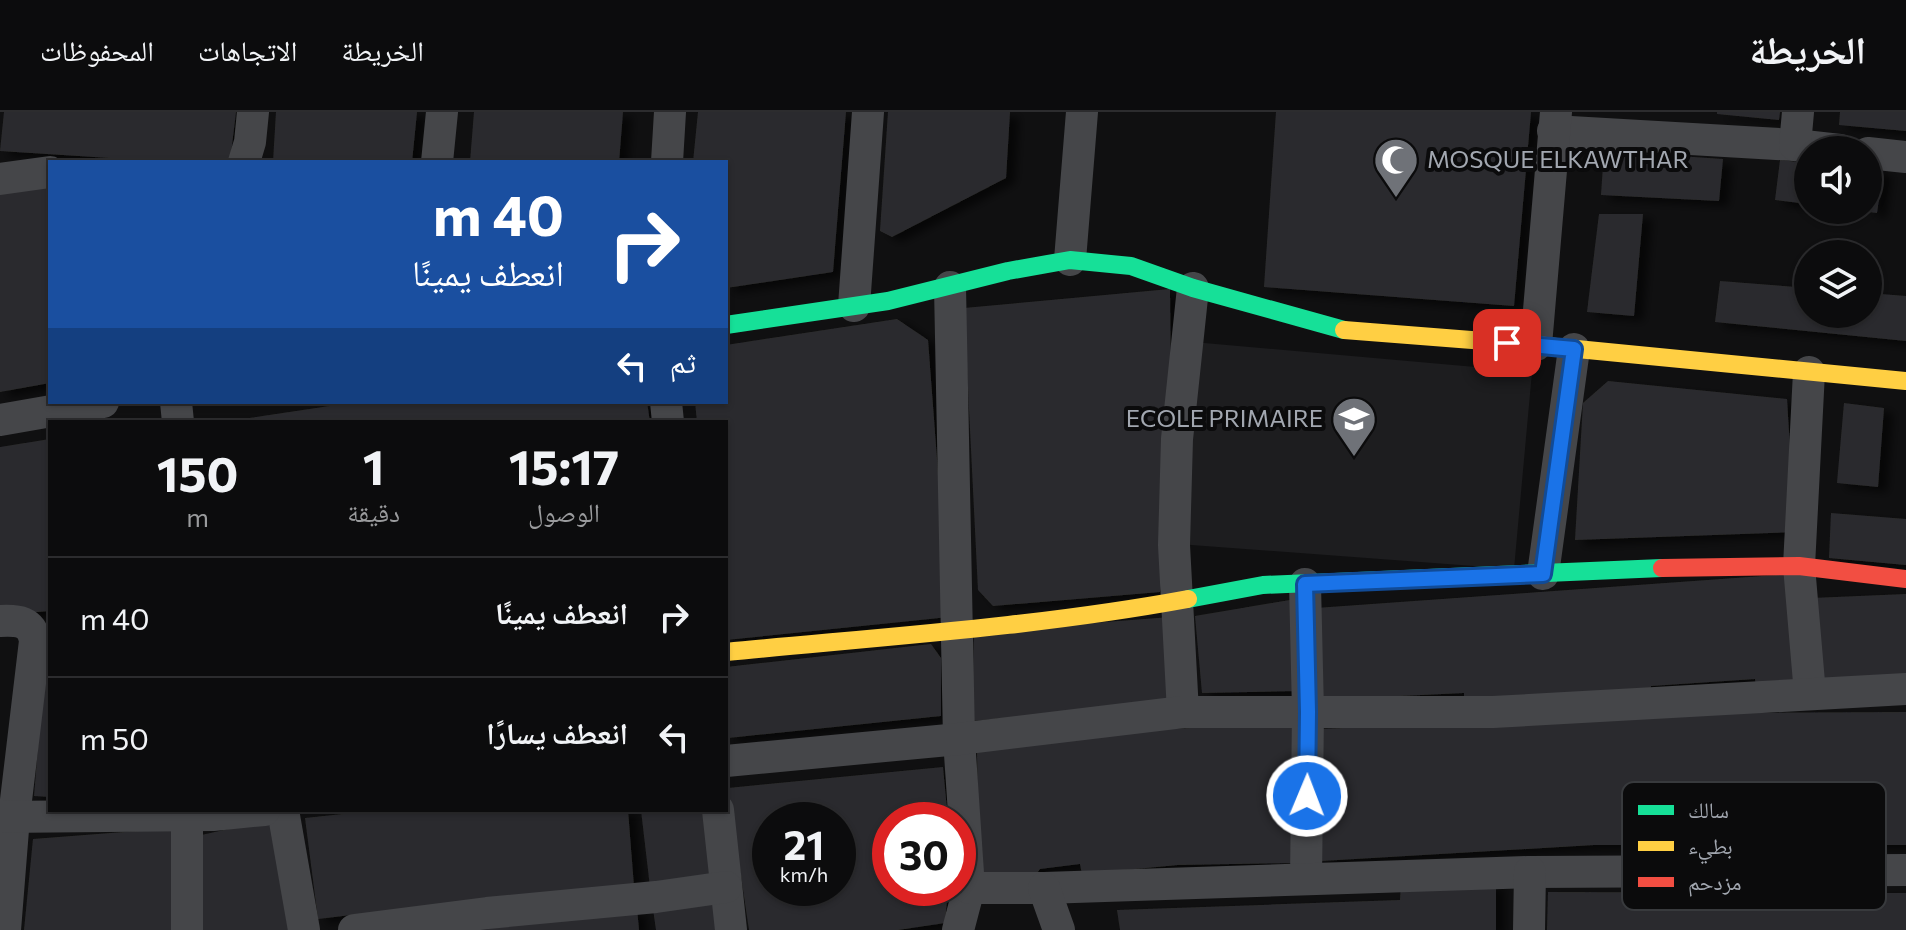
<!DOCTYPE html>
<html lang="ar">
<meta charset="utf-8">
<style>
body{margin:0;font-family:Commissioner,"Noto Naskh Arabic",sans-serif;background:#1a1a1b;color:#f1f3f6;direction:rtl;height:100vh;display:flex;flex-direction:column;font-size:30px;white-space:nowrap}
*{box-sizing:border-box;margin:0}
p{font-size:26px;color:#9a9b9d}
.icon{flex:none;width:44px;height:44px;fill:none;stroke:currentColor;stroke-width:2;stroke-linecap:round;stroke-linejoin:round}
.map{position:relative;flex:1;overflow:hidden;direction:ltr}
.details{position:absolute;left:48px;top:308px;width:680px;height:392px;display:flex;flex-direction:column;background:#0c0c0d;border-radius:0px;box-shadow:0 2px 6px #0004,0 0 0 2px #2c2c2e;direction:rtl}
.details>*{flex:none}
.top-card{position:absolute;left:48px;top:48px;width:680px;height:244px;border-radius:0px;box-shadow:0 2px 6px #0004,0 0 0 2px #2c2c2e;direction:rtl;background:#1a4fa0;color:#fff;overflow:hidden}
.fabs{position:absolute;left:1794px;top:24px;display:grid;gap:16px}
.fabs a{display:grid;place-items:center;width:88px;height:88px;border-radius:50%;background:#0c0c0d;box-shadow:0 2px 6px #0004,0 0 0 2px #2c2c2e;font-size:40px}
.speed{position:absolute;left:752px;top:690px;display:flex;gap:16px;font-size:40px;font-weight:700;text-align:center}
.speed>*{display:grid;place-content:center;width:104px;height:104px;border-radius:50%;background:#0c0c0d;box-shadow:0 2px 6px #0004,0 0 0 2px #2c2c2e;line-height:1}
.speed small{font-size:20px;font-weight:400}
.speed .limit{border:12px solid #d22;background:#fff;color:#111}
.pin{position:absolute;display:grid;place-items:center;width:68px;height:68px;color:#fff;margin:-34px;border-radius:16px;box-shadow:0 4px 12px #0006}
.me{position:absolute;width:88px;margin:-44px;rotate:1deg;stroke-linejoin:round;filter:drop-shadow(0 0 6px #0008)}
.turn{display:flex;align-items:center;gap:28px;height:168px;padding:0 32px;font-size:36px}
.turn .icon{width:104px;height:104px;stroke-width:2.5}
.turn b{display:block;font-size:56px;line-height:68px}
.then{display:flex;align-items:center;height:76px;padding:0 32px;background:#0003;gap:16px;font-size:30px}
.eta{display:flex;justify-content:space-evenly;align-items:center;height:136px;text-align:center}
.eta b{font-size:48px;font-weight:700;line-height:56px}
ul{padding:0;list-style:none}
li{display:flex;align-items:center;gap:24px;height:120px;padding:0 32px;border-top:2px solid #2c2c2e}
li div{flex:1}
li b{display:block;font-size:30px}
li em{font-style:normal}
header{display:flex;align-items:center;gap:48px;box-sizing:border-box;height:112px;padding:0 40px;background:#0c0c0d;border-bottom:2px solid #2c2c2e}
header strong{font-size:38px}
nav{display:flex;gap:44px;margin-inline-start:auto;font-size:28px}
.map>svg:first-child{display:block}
</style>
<header>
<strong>الخريطة</strong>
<nav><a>الخريطة</a><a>الاتجاهات</a><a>المحفوظات</a></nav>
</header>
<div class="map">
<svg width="1906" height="818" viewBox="0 0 1906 818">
<defs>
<filter id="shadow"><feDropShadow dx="9" dy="5" stdDeviation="4" flood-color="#0009"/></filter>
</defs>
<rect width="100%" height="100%" fill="#101011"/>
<path fill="#1d1d1f" d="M1193 230 1532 260 1514 457 1178 432Z"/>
<g fill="#2c2c2d" fill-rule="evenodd" filter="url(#shadow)">
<path d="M4 0H236L230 50H172L0 39Z"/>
<path d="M276 0H417L412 50H273Z"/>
<path d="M474 0H623L619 50H470Z"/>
<path d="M698 0H846L833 160 726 176V50H693Z"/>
<path d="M888 0H1010L1006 66 892 125 880 119Z"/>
<path d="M1276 0H1531L1514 194 1264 175Z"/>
<path d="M1717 0H1780L1779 8 1717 2Z"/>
<path d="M1840 0H1906V19L1839 13Z"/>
<path d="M1604 39 1723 47 1719 89 1601 83Z"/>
<path d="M1780 48 1808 51V92L1775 88Z"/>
<path d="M1868 57 1883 59 1877 101 1868 100Z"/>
<path d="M50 73V271L0 280V82Z"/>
<path d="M1599 102H1643L1634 204 1587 200Z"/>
<path d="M1720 169 1808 176V202H1868V181L1906 184V229L1715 210Z"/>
<path d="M1170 177 1172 388 1160 480 993 494 978 478 964 196Z"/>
<path d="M897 207 928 228 949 505 726 528V310H697L695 290H726V233Z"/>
<path d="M1608 269 1787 287 1795 420 1575 428 1583 291Z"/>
<path d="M356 290H647L650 310H236V308Z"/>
<path d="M1844 291 1884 296 1878 375 1837 371Z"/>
<path d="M50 327V499L0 503V335Z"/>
<path d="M1831 401 1906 407V453L1829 446Z"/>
<path d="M1792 462 1801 573 1756 575 1755 567 1651 574 1648 585 1464 593V581L1317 588 1316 496Z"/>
<path d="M1906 482V567L1817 571 1812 486Z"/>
<path d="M1296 487 1297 579 1202 581 1195 504Z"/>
<path d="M1171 505V591L972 609 974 520Z"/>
<path d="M47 525H50V685L34 684Z"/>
<path d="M931 532 941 546V604L728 626 726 610V555Z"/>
<path d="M1906 600V733H1594L1321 749 1318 617 1712 601Z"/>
<path d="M1303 610 1295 751 1178 753 1082 762 1080 752 1040 757 1035 764H978L977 627Z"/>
<path d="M943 655 948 708H890V776H948L945 811 898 818H749L728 676ZM770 708H838V776H770Z"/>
<path d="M380 698H628L634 775 484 787 318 807 305 706Z"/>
<path d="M641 698H705L717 772 650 775Z"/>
<path d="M282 705 295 818H196L197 724Z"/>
<path d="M176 716 174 818H24L33 727Z"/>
<path d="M1401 771H1496V818H1120L1117 798 1400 788Z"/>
<path d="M721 777 727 818H656L652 790Z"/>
<path d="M1548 780 1906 781V818H1547Z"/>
<path d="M637 796 639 818H453Z"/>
</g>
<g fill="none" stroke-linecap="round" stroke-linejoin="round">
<g stroke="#454649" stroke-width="32">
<path d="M1553 19 1795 33 1840 38"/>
<path d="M1795 33 1798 0"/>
<path d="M1868 41 1906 45"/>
<path d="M244 50 250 30 253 0"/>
<path d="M437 50 442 0"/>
<path d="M667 50 670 0"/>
<path d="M0 67 50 60"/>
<path d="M1070 148 1082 0"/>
<path d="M950 175 959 627 969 776 958 818"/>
<path d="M854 194 868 0"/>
<path d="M1536 233 1556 0"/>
<path d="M1809 260 1799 454 1810 582"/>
<path d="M176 290 178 310"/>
<path d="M666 290 668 310"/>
<path d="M0 308 103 290"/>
<path d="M1543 462 1574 237"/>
<path d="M1305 472 1308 600 1306 767"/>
<path d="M0 509C18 508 32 509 35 529L14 705 5 818"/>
<path d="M1183 600 1174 433 1177 327 1193 176"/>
<path d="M726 649 959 627 1183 600H1493L1906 577"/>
<path d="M283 698 304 818"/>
<path d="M718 698 731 818"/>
<path d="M0 705 213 703 264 698"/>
<path d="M969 776H1044L1530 760 1906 758"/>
<path d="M1044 776 1059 818"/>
<path d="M187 818V704"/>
<path d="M354 818 487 801 656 785 726 775"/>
<path d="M1529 818 1530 760"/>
</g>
<g stroke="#16e098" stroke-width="18">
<path d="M726 213 888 189 1008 159 1070 148 1131 154 1193 176 1344 218"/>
<path d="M1188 487 1263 473 1662 456"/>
</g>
<g stroke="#ffcf43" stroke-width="18">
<path d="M1344 218 1536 233 1906 269"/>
<path d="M726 540C880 525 1036 515 1188 487"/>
</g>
<path stroke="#f24e42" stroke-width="18" d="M1662 456 1799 454 1906 467"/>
</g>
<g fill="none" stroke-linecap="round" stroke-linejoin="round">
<g stroke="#114b97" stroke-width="20">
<path id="route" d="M1307 684 1308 600 1305 472 1543 462 1574 237 1507 231"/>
</g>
<use href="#route" stroke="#1a73e8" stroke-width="14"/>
</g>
<defs>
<g id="mosque-pin" transform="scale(2.3)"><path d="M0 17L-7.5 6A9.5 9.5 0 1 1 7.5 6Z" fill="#6f7278" stroke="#0b0b0c"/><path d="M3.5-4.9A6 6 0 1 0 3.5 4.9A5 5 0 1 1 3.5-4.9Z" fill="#fff"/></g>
<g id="school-pin" transform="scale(2.3)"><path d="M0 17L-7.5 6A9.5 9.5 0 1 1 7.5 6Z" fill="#6f7278" stroke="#0b0b0c"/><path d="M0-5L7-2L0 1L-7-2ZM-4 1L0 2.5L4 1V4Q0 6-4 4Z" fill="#fff"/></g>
</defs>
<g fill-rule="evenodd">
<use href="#mosque-pin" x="1396" y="48"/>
<use href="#school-pin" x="1354" y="307"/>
</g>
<g text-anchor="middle" stroke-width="8" stroke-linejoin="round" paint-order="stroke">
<g font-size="24" fill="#a2a7b0" stroke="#0b0b0c" text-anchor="start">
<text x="1427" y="56">MOSQUE ELKAWTHAR</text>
<text x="1323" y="315" text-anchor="end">ECOLE PRIMAIRE</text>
</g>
</g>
<rect x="1622" y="670" width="264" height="128" rx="12" fill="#0b0b0c" stroke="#383a3d" stroke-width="2"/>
<rect x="1638" y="693" width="36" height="10" fill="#16e098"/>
<rect x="1638" y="729" width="36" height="10" fill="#ffcf43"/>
<rect x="1638" y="765" width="36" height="10" fill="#f24e42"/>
<g font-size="22" fill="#a2a7b0">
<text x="1688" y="706">سالك</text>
<text x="1688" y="742">بطيء</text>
<text x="1688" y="778">مزدحم</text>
</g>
</svg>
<div class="fabs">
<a><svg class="icon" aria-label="sound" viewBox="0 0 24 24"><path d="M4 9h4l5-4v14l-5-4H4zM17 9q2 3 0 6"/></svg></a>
<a><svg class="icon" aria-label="layers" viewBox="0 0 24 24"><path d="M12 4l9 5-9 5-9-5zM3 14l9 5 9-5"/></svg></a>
</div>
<div class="speed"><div>21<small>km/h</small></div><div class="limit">30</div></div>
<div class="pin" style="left:1507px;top:231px;background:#d93025"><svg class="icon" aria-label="arrive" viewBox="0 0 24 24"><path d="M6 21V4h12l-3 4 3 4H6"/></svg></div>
<svg class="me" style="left:1307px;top:684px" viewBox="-20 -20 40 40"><circle r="17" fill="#1a73e8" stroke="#fff" stroke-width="3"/><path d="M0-11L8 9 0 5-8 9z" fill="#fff"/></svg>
<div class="top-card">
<div class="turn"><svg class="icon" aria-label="right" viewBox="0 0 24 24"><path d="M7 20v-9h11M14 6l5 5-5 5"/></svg><div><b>40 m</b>انعطف يمينًا</div></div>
<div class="then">ثم<svg class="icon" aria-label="left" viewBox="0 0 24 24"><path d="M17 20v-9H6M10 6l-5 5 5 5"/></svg></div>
</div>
<section class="details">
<div class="eta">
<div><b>15:17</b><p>الوصول</p></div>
<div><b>1</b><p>دقيقة</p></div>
<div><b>150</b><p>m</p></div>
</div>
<ul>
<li><svg class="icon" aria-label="right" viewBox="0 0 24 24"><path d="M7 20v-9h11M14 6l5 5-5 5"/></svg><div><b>انعطف يمينًا</b></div><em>40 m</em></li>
<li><svg class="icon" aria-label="left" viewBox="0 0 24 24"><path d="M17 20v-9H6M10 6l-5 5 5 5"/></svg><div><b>انعطف يسارًا</b></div><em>50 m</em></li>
</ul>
</section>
</div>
